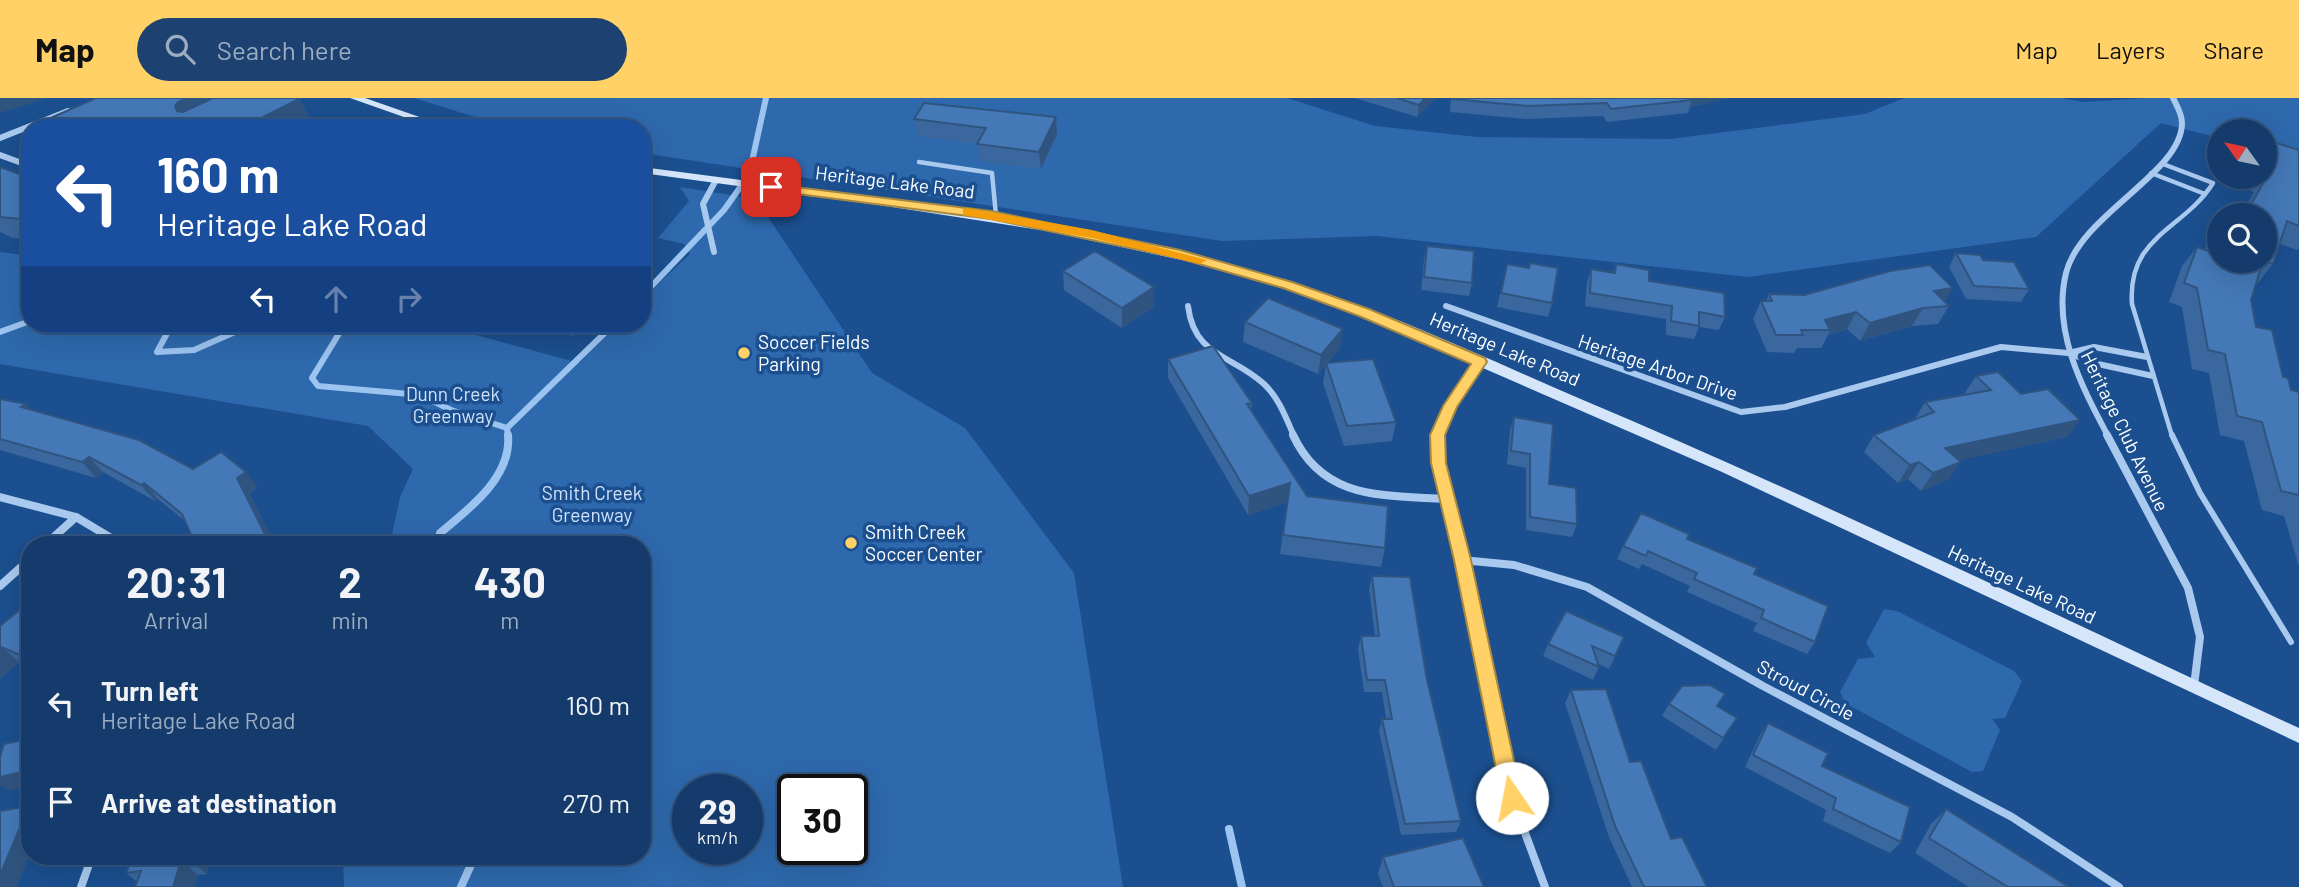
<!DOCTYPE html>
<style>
body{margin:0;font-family:Barlow,sans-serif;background:#1d4271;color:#f1f3f6;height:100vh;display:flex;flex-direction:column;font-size:26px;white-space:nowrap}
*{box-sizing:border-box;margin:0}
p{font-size:23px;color:#9dadc1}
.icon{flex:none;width:38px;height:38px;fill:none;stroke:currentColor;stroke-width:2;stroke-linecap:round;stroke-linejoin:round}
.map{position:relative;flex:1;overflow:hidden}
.details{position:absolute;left:21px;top:438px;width:630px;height:329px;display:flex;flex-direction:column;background:#143b6b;border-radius:28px;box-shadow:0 7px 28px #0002,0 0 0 2px #33557e}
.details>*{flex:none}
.guide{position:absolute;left:21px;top:21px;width:630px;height:214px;border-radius:28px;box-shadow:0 7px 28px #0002,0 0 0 2px #33557e;background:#1a4fa0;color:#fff;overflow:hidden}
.needle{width:46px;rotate:303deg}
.buttons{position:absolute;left:2207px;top:21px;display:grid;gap:14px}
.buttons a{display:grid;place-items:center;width:70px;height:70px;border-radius:50%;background:#143b6b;box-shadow:0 7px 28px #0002,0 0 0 2px #33557e;font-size:35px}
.speed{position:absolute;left:672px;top:676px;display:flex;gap:14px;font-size:35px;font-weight:700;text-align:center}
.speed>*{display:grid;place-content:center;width:91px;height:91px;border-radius:50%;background:#143b6b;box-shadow:0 7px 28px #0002,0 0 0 2px #33557e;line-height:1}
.speed small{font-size:18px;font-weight:400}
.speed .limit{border:4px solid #111;border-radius:10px;background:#fff;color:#111}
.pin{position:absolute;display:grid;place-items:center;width:60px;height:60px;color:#fff;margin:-30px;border-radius:14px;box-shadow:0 4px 10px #0006}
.me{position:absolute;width:77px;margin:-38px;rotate:348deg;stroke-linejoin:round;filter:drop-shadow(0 0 5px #0008)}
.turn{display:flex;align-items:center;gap:24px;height:147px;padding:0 21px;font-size:32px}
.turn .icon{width:91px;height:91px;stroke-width:2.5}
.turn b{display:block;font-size:49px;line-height:60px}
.lanes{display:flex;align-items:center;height:66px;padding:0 21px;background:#0003;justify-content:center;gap:35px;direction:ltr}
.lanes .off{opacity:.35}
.eta{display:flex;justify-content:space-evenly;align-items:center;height:119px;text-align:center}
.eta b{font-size:42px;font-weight:700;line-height:49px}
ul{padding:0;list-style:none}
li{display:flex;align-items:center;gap:21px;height:98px;padding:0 21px}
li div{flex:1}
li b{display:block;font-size:26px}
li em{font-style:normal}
header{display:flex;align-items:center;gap:42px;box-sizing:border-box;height:98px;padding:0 35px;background:#ffd166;color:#111}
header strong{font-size:33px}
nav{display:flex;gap:38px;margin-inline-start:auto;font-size:24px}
.search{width:490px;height:63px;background:#1d4271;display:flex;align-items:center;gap:18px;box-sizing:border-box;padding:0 24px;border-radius:38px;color:#9dadc1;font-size:26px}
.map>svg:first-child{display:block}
</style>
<header>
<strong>Map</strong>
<div class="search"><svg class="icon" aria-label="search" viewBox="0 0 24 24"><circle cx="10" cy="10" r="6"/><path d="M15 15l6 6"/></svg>Search here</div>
<nav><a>Map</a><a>Layers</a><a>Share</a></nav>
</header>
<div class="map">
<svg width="2299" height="789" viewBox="0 0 2299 789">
<rect width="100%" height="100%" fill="#1b4f8f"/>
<g fill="#2e69ad" fill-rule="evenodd">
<path d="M414 0H1287L1375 28 1477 39 1670 41 1865 16 1904 0H2061L2083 4 2147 0H2299V61L2265 52 2264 33H2219V40L2161 25 2036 139 1748 179 1377 138 1222 143 642 55V30H511Z"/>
<path d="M680 89 756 101 872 275 965 330 1074 475 1123 789H344L343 758H642V446H390L400 399 413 371 368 328 0 266V154L30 158V226H435L579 265 618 226H642V201L690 156 684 146 658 140 689 103ZM688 691H747V751H688ZM793 691H852V751H793Z"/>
<path d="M1884 511 1897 513 2014 573 2022 583 2005 620 1992 621 2000 632 1983 673 1972 674 1845 605 1840 594 1858 561 1875 559 1866 545Z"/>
</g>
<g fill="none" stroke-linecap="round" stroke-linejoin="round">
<g stroke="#9cc4f0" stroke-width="6">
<path d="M642 198 724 112 749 77 766 0"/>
<path d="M172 226 157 254 194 252 253 226"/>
<path d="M341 226 340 234 312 280 318 288 421 297 451 312 507 330"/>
<path d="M0 234 30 223"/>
<path d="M507 330 614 226"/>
<path d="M507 330 508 338"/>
</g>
<g stroke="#9cc4f0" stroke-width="8">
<path d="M439 446 440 435C469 411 512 379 508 337"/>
<path d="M1229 731 1242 789"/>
<path d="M461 789 475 758"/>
</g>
<g stroke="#a9c9ee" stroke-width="4.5">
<path d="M919 64 992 75 996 118"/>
<path d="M2163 66 2213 85C2184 132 2127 137 2132 206L2172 338"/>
<path d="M2151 75 2205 96"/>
</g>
<path stroke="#a9c9ee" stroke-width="6" d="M2172 337 2200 395 2291 544"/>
<g stroke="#a9c9ee" stroke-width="6">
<path d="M0 40 68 13"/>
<path d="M0 57 30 68"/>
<path d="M714 154 703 106 716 82"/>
<path d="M1188 208C1194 259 1233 257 1264 286 1279 300 1286 320 1294 338"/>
<path d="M1446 208 1741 314 1785 309 2001 249 2068 255 2098 266 2153 278"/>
<path d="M2069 255 2094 249 2147 259"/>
<path d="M1437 338 1450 308 1480 264"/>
<path d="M2108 338C2082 289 2052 233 2066 175 2081 116 2182 75 2182 25 2182 16 2177 8 2173 0"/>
</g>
<g stroke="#a9c9ee" stroke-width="8">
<path d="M1293 337C1323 402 1382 397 1445 401"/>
<path d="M1437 337 1439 365 1512 700 1545 789"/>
<path d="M2107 337 2188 490 2200 539 2194 588"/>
<path d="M0 399 76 419 121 446"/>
<path d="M46 446 76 419"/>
<path d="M1462 462 1514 467 1587 489 1763 588 2012 719 2119 789"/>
<path d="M0 488 30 461"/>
<path d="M81 789 92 758"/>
</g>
<g fill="#d6e6fa" fill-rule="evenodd">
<path d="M350 0H365L451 30H435Z"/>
<path d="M642 69C859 98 1077 120 1287 183 1388 213 1485 260 1583 302 1825 404 2061 520 2299 630V645L1722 374 1407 237 1314 200 1205 167 1047 133 886 108 642 75Z"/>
</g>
</g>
<g fill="#3a679d">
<path d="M96 0H296L299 1 311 22 295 30H30V32L28 30Z"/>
<path d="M1355 0H1435L1417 19Z"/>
<path d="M1451 0H1729L1690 9 1688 15 1607 24 1603 18 1526 21 1450 14Z"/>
<path d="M1056 19 1057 36 1041 71 979 63 977 46 917 38 914 21Z"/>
<path d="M2273 44 2299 52V150L2297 152 2280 146 2273 166 2257 186 2256 185 2251 202 2256 229 2283 279 2291 292 2299 294V469L2284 418 2262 412 2244 343 2220 337 2209 275 2192 271 2182 209 2169 204 2182 168 2197 149 2205 151 2213 132 2219 123V163L2264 117H2224L2227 113 2241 117 2254 94 2250 92 2253 84 2250 83 2252 79H2264V55Z"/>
<path d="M0 69 30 80V141L13 140 0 134Z"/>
<path d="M1427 148 1472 185 1469 198 1421 192 1424 161Z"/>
<path d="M1956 155 1983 162 2029 191 2021 204 1966 201 1949 169Z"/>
<path d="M1530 165 1552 205 1548 219 1497 209 1507 166 1528 170Z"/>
<path d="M1616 166 1725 219 1719 232 1699 229 1694 241 1666 237V221L1585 208 1587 184 1591 171 1613 174Z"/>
<path d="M1063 173 1154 189V209L1122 230 1064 192Z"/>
<path d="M1769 196 1945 204 1949 208 1938 226 1912 228 1860 243 1847 231 1828 237 1821 250H1797L1794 255 1767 254 1753 221 1761 203H1766Z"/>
<path d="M1245 224 1340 250 1327 265 1396 324 1392 343 1344 348 1323 285 1326 267 1318 276 1243 244Z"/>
<path d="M533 226H585L572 238Z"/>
<path d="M1168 261 1252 305 1251 313 1307 398 1385 450 1381 469 1280 456 1287 404 1248 417 1168 280Z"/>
<path d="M1976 278 2067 339 1959 362 1949 381 1921 393 1908 381 1898 385 1864 354 1874 337 1915 321 1925 304 1966 297 1964 296Z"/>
<path d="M0 301 193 371 258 390 249 395 275 446H195L185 423 158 401 155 403 103 374 96 380 0 352Z"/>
<path d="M1514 319 1549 386 1577 426 1572 439 1526 432V370L1507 366 1510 332Z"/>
<path d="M1687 441 1754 476 1815 544 1807 556 1753 533 1757 525 1687 494 1690 488 1642 466 1639 471 1617 461 1623 448Z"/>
<path d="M1372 478 1427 582 1461 723 1456 734 1401 737 1379 633 1382 621H1386L1382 594H1364L1358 551 1361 538H1375L1369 491Z"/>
<path d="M30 512V569L19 564 0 581V528Z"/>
<path d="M1624 539 1609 571 1598 566 1599 569 1593 582 1543 558 1548 546Z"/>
<path d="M1571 592 1630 664 1671 741 1707 789H1632L1609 739 1565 605Z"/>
<path d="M1669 606 1718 608 1737 620 1716 652 1662 618Z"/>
<path d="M1768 625 1822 668 1901 744 1890 755 1823 723 1826 712 1745 669 1760 637Z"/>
<path d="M1946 711 2069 789H1969L1915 755 1931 726Z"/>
<path d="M133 758H212L207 776 198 777 194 789H135L137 784 126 775Z"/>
<path d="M1383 759 1484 789H1383L1378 776Z"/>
</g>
<g fill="#305480">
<path d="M0 0H47L0 15Z"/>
<path d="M187 0H242L191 25 177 13 175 8 178 4Z"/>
<path d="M1425 0H1435L1417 19 1419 7Z"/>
<path d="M1687 0H1729L1690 9 1692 2Z"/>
<path d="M299 1 311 22 295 30 243 29Z"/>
<path d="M1056 19 1057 36 1041 71 1039 54Z"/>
<path d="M134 21 140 30H116Z"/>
<path d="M643 133 651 155 642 162V134Z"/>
<path d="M1154 189V209L1122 230V210Z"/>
<path d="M1953 190 1942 208 1934 193Z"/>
<path d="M1923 210 1912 228 1860 243 1870 225Z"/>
<path d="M1856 214 1847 231 1828 237 1830 232 1825 222Z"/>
<path d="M567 226H585L572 238Z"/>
<path d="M1343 231 1340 250 1318 276 1321 257Z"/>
<path d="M26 306 40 321 21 309Z"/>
<path d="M2080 322 2067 339 1933 368 1945 350Z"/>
<path d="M89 359 103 374 96 380 82 364Z"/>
<path d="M1919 364 1908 381 1898 385 1910 367Z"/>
<path d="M1961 364 1949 381 1921 393 1933 375Z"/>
<path d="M246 374 258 390 249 395 275 446H270L237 380Z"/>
<path d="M144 385 158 401 155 403 141 387Z"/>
<path d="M1290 385 1287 404 1248 417 1249 398Z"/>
<path d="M1 549 19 564 0 581V550Z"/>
<path d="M30 672V688L9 693 0 687V679Z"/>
<path d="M29 708 30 757 17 789H0V777Z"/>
<path d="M191 758H212L207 776 190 762Z"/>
<path d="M181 763 198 777 194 789H173Z"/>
</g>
<g fill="#4478b7" stroke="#305480" stroke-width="2">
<path d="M96 0H187L178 4 175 8 177 13 183 14 213 0H296L299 1 243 29 246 30H151L134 21 116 30H28Z"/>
<path d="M1397 0H1425L1419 7Z"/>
<path d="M1452 0H1690L1692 2 1611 11 1607 5 1529 8 1452 1Z"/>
<path d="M924 5 1056 19 1039 54 977 46 986 30 914 21Z"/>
<path d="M2273 44 2299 52V128L2287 123 2273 166 2263 163H2264V117H2245L2269 75 2265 73 2268 65 2264 64Z"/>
<path d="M0 69 30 80V122L0 119Z"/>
<path d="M2227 113 2241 117H2225Z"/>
<path d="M2219 134V163H2263L2251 202 2256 229 2272 232 2283 279 2288 280 2291 292 2299 294V397L2281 393 2262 324 2237 318 2225 256 2208 252 2197 190 2184 185 2197 149 2211 154Z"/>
<path d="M1427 148 1474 153 1472 185 1424 179Z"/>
<path d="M1095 153 1154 189 1122 210 1063 173Z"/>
<path d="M1956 155 1980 157 1983 162 2014 164 2029 191 1974 188Z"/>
<path d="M1530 165 1558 170 1552 205 1501 195 1507 166 1529 170Z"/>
<path d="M1616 166 1649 172V183L1724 195 1725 219 1699 214V228L1671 223 1672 208 1590 195 1591 171 1615 175Z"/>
<path d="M1930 167 1953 190 1934 193 1949 208 1923 210 1870 225 1856 214 1825 222 1830 232H1801L1803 237H1776L1761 203H1772L1769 196 1804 197 1890 173Z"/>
<path d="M1268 200 1343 231 1321 257 1245 224Z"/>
<path d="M1213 248 1252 305 1247 306 1307 398 1388 408 1385 450 1283 437 1290 385 1249 398 1168 261Z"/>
<path d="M1373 261 1396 324 1347 328 1326 265Z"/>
<path d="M1998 274 2021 296 2048 291 2080 322 1945 350 1961 364 1933 375 1919 364 1910 367 1874 337 1934 314 1925 304 1991 292 1976 278Z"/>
<path d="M0 301 26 306 21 309 139 342 193 371 221 354 246 374 237 380 270 446H195L182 416 144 385 141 387 89 359 82 364 0 341Z"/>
<path d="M1514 319 1553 326 1549 386 1576 390 1577 426 1530 419V356L1511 353Z"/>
<path d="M1641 415 1689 436 1687 441 1757 470 1754 476 1828 508 1815 544 1761 520 1764 512 1694 481 1697 475 1648 453 1646 458 1623 448Z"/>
<path d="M1372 478 1410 479 1427 582 1461 723 1405 726 1382 621H1392L1385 582H1367L1361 538H1379Z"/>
<path d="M23 509 30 512V561L1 549 0 550V528Z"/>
<path d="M1566 513 1624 539 1615 558 1592 548 1599 569 1548 546Z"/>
<path d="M1710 587 1725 596 1717 608 1737 620 1723 640 1669 606 1682 588Z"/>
<path d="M1606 591 1630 664 1641 663 1671 741 1682 739 1707 789H1644L1615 728 1571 592Z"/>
<path d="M1768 625 1828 655 1822 668 1910 709 1901 744 1833 711 1836 700 1753 657Z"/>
<path d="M30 636V672L0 679V659L4 646 28 641Z"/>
<path d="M29 708 0 777V713Z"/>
<path d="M1946 711 2069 789H2008L1929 740Z"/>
<path d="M1463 740 1484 789H1394L1383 759Z"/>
<path d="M133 758H191L190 762 181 763 173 789H135L141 773 126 775Z"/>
</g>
<path fill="#ffd166" stroke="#a68842" stroke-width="2" d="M771 86 991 113 1180 152 1292 184 1369 211 1485 260 1487 264 1457 309 1445 337 1446 365 1471 462 1522 700 1519 706 1512 709 1505 706 1502 700 1454 462 1431 365 1430 337 1443 308 1471 266 1359 218 1283 190 1178 160 991 121 767 92 765 89Z"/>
<path fill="#f59e0b" d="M967 110 1092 132 1207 162 1200 166 1092 140 963 117V111Z"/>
<g fill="#ffd166" stroke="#1b4f8f" stroke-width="2.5">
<circle cx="744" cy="255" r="7"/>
<circle cx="851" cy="445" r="7"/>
</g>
<g text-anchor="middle" stroke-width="7" stroke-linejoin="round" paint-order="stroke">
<g font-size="19" fill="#fff" stroke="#1b4f8f">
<text transform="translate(895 84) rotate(7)" y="7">Heritage Lake Road</text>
<text transform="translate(1505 251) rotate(23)" y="7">Heritage Lake Road</text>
<text transform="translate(1658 269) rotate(19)" y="7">Heritage Arbor Drive</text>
<text transform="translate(2125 333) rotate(64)" y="7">Heritage Club Avenue</text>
<text transform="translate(2022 486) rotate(25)" y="7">Heritage Lake Road</text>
<text transform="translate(1806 592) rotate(28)" y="7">Stroud Circle</text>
</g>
<g font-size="19" fill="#fff" stroke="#1b4f8f" text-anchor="start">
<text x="758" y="251">Soccer Fields<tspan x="758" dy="22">Parking</tspan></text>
<text x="865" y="441">Smith Creek<tspan x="865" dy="22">Soccer Center</tspan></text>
</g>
<g font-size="19" fill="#cfe3fa" stroke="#1b4f8f">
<text x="453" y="303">Dunn Creek<tspan x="453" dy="22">Greenway</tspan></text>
<text x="592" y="402">Smith Creek<tspan x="592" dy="22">Greenway</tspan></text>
</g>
</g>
</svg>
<div class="buttons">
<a><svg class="needle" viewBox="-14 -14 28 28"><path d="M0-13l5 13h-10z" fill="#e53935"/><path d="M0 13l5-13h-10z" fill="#9dadc1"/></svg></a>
<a><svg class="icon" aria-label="search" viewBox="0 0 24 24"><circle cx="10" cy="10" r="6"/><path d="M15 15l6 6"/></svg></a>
</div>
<div class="speed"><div>29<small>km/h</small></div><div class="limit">30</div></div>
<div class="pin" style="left:771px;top:89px;background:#d93025"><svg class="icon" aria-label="arrive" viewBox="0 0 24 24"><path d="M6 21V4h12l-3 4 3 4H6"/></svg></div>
<svg class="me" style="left:1512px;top:700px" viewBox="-20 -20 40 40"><circle r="19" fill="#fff"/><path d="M0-13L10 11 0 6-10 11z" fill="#ffd166"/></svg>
<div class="guide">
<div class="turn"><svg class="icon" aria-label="left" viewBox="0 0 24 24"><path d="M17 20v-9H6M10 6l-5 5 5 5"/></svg><div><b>160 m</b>Heritage Lake Road</div></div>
<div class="lanes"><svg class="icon" aria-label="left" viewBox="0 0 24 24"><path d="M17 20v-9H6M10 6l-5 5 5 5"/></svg><svg class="icon off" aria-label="ahead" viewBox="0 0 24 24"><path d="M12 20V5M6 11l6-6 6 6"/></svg><svg class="icon off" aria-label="right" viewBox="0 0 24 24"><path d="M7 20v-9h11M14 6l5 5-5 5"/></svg></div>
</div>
<section class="details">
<div class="eta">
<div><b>20:31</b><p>Arrival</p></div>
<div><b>2</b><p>min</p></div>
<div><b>430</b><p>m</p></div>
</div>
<ul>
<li><svg class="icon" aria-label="left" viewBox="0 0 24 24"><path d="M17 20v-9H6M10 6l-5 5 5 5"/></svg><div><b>Turn left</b><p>Heritage Lake Road</p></div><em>160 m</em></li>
<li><svg class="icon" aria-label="arrive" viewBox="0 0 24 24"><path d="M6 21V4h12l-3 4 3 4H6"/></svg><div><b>Arrive at destination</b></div><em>270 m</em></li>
</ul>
</section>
</div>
